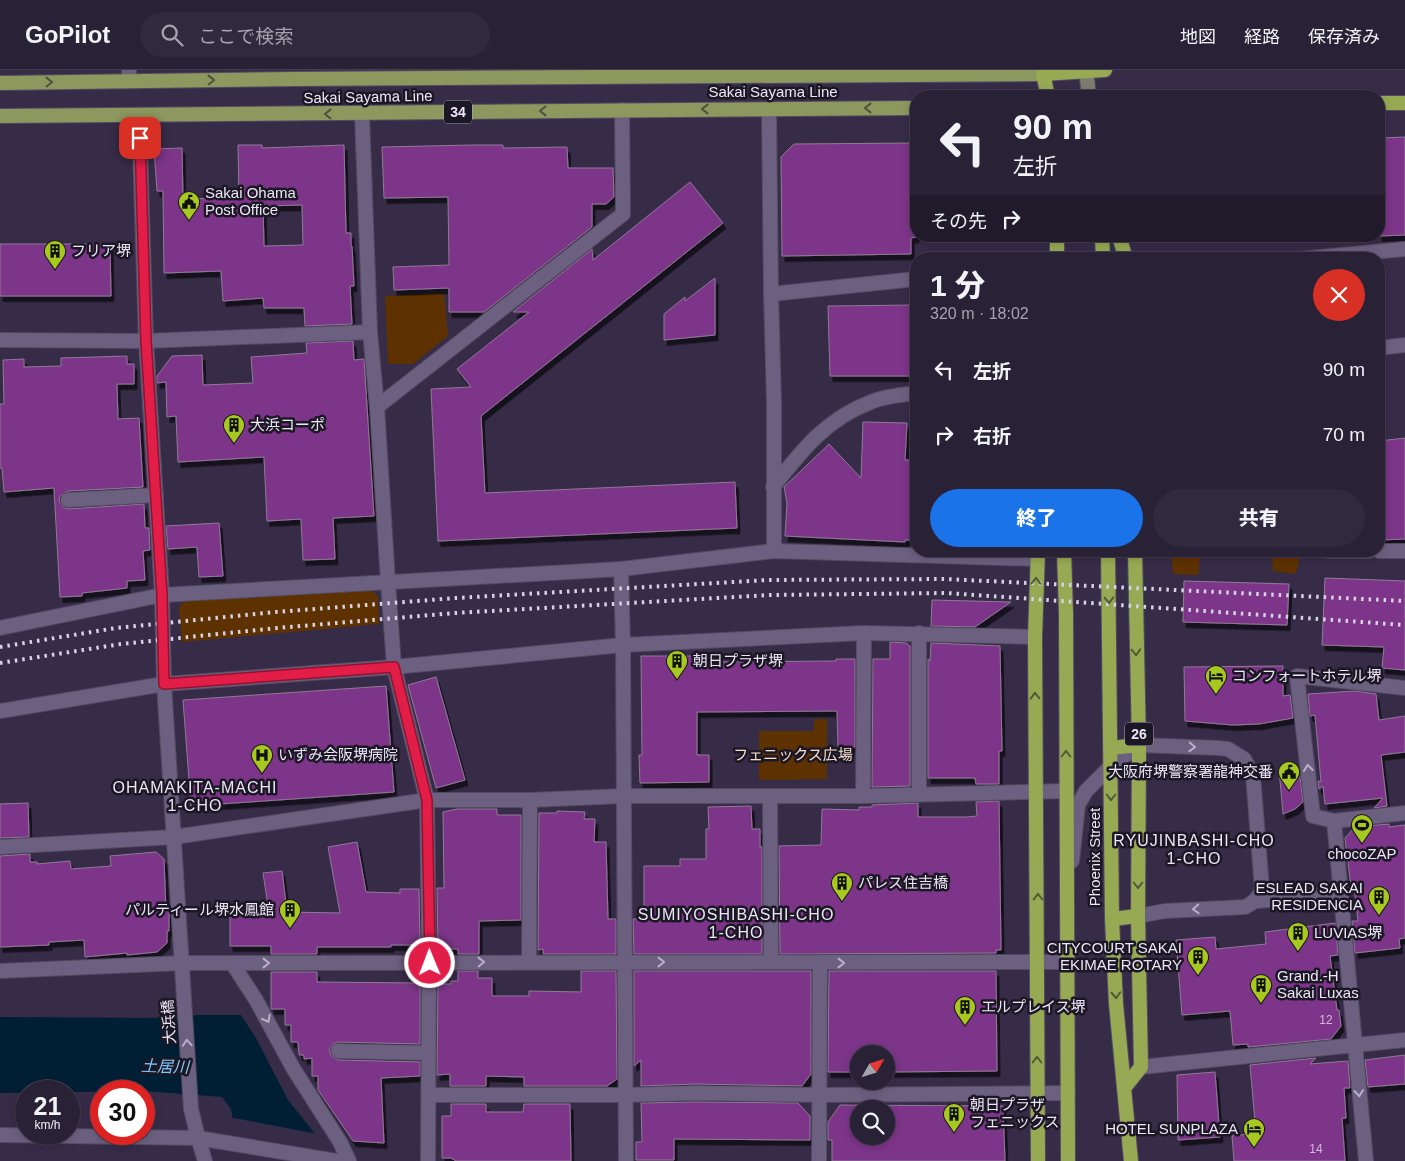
<!DOCTYPE html>
<html lang="ja">
<meta charset="utf-8">
<style>
body{margin:0;font-family:Arial,"Noto Sans JP",sans-serif;background:#31293e;color:#f1f3f6;height:100vh;display:flex;flex-direction:column;font-size:19px;white-space:nowrap}
*{box-sizing:border-box;margin:0}
p{font-size:16px;color:#a5a3ad}
.icon{flex:none;width:28px;height:28px;fill:none;stroke:currentColor;stroke-width:2;stroke-linecap:round;stroke-linejoin:round}
.map{position:relative;flex:1;overflow:hidden}
.panel{position:absolute;left:910px;top:182px;width:475px;height:305px;display:flex;flex-direction:column;background:#292136;border-radius:20px;box-shadow:0 2px 8px #0003,0 0 0 1px #453e51}
.panel>*{flex:none}
.top-card{position:absolute;left:910px;top:20px;width:475px;height:152px;border-radius:20px;box-shadow:0 2px 8px #0003,0 0 0 1px #453e51;background:#292136;color:#f1f3f6;overflow:hidden}
.needle{width:32px;rotate:51deg}
.buttons{position:absolute;left:850px;top:975px;display:grid;gap:10px}
.buttons a{display:grid;place-items:center;width:45px;height:45px;border-radius:50%;background:#292136;box-shadow:0 2px 8px #0003,0 0 0 1px #453e51;font-size:25px}
.speed{position:absolute;left:15px;top:1010px;display:flex;gap:10px;font-size:25px;font-weight:700;text-align:center}
.speed>*{display:grid;place-content:center;width:65px;height:65px;border-radius:50%;background:#292136;box-shadow:0 2px 8px #0003,0 0 0 1px #453e51;line-height:1}
.speed small{font-size:12px;font-weight:400}
.speed .limit{border:8px solid #d22;background:#fff;color:#111}
.pin{position:absolute;display:grid;place-items:center;width:42px;height:42px;color:#fff;margin:-21px;border-radius:10px;box-shadow:0 2px 8px #0006}
.me{position:absolute;width:55px;margin:-28px;rotate:359deg;stroke-linejoin:round;filter:drop-shadow(0 0 4px #0008)}
.turn{display:flex;align-items:center;gap:18px;height:105px;padding:0 20px;font-size:22px}
.turn .icon{width:65px;height:65px;stroke-width:2.5}
.turn b{display:block;font-size:35px;line-height:42px}
.then{display:flex;align-items:center;height:48px;padding:0 20px;background:#0003;gap:10px;font-size:19px}
.round{display:grid;place-items:center;flex:none;width:52px;height:52px;border-radius:26px;background:#31293e}
.overview{display:flex;align-items:center;justify-content:space-between;height:85px;padding:0 20px}
h1{font-size:30px;font-weight:800;line-height:38px}
.primary-button{display:flex;gap:10px;margin-top:auto;padding:10px 20px}
.primary-button a{flex:1;height:58px;border-radius:30px;background:#1a73e8;color:#fff;font-size:20px;font-weight:800;line-height:58px;text-align:center}
.primary-button a+a{background:#31293e;color:#f1f3f6}
ul{padding:0;list-style:none}
li{display:flex;align-items:center;gap:15px;height:65px;padding:0 20px}
li div{flex:1}
li b{display:block;font-size:19px}
li em{font-style:normal}
header{display:flex;align-items:center;gap:30px;box-sizing:border-box;height:70px;padding:0 25px;background:#292136;border-bottom:1px solid #453e51}
header strong{font-size:24px}
nav{display:flex;gap:28px;margin-inline-start:auto;font-size:18px}
.search{width:350px;height:45px;background:#31293e;display:flex;align-items:center;gap:12px;box-sizing:border-box;padding:0 18px;border-radius:28px;color:#a5a3ad;font-size:19px}
.map>svg:first-child{display:block}
</style>
<header>
<strong>GoPilot</strong>
<div class="search"><svg class="icon" aria-label="search" viewBox="0 0 24 24"><circle cx="10" cy="10" r="6"/><path d="M15 15l6 6"/></svg>ここで検索</div>
<nav><a>地図</a><a>経路</a><a>保存済み</a></nav>
</header>
<div class="map">
<svg width="1405" height="1091" viewBox="0 0 1405 1091">
<defs>
<filter id="shadow"><feDropShadow dx="3" dy="5.5" stdDeviation="0" flood-color="#0009"/></filter>
</defs>
<rect width="100%" height="100%" fill="#372c48"/>
<g fill="#5e3200">
<path d="M444 223 448 266 413 294H388L385 226Z"/>
<path d="M1171 481H1201L1198 505 1173 504Z"/>
<path d="M1272 481H1298L1299 494 1295 504 1273 501Z"/>
<path d="M371 520 378 527 379 554 182 572 179 538 184 531Z"/>
<path d="M814 649H827V709L759 710V661H814Z"/>
</g>
<path fill="#001f35" d="M196 945H241L256 968 288 1030 316 1065 239 1091 231 1039 222 1027 144 1021 0 1023V947L174 948Z"/>
<path fill="#372c48" d="M229 1047 318 1064 323 1091H237Z"/>
<g fill="#7b3688" stroke="#927996" fill-rule="evenodd" filter="url(#shadow)">
<path d="M1405 67V165L1379 166V68Z"/>
<path d="M916 73V167L911 168V184L782 186 781 87 794 74Z"/>
<path d="M238 75H262V78L344 75 346 163H351V176H352L354 216H350L352 254 305 256 304 238H264L263 228 223 231 221 201 164 203 163 121H157L154 79 182 78 183 129 239 128ZM302 135 303 175 264 176 263 136Z"/>
<path d="M472 75H503V78L567 77 568 98H613L614 127 606 134H592V157L484 242H449V218L394 220 393 197 449 195 448 127 384 128 382 77Z"/>
<path d="M690 112 723 153 481 346 485 423 735 412 737 458 438 471 431 319 471 317 457 299 529 242H513L592 179 593 190Z"/>
<path d="M0 174H110L111 226H0Z"/>
<path d="M715 208V265L664 270V244L685 227V231Z"/>
<path d="M916 235V306H830L828 236Z"/>
<path d="M353 271 354 290 364 289 374 446 333 448 335 489 303 490 301 449 267 451 264 387 178 392 176 346 167 347 166 312 157 313V306L172 286 202 285 203 315 253 313 251 287 307 283 306 273Z"/>
<path d="M127 286V294H134V314H117L118 349 139 348 143 417 68 421 60 426 59 431 64 438 68 439 144 434 145 458H149L150 480 143 481 145 510 127 511V518L82 523V526L60 527 54 418 4 422 2 398H0V334H4L3 290 24 289V297L61 296V288Z"/>
<path d="M863 352 907 353 905 390H916V470H905V472L785 466 787 433 784 417 829 374 861 408Z"/>
<path d="M1405 368V469L1379 470V371Z"/>
<path d="M219 453 223 506 199 507 197 477 168 479 166 456Z"/>
<path d="M1325 508 1405 511V600L1382 598 1384 577 1322 575Z"/>
<path d="M1184 511 1289 514 1287 555 1183 552Z"/>
<path d="M932 530 1011 532 975 557 931 556Z"/>
<path d="M890 572 906 573 910 576V716L872 717 873 589H890Z"/>
<path d="M931 573 1000 576 1002 681H999V714H976L975 708H928V589L930 591Z"/>
<path d="M641 586H712V592L836 591V589H855V677H838L837 641 697 642V685H709V712L640 713 639 685H642Z"/>
<path d="M1283 596V626L1290 625 1293 648 1259 654 1233 655 1185 651 1184 597Z"/>
<path d="M436 607 465 710 436 718 408 615Z"/>
<path d="M386 616 394 722 191 736 183 630Z"/>
<path d="M1355 621 1376 624 1379 650 1405 646V682L1381 685 1387 736 1374 738 1383 728 1325 734 1323 716 1319 719 1318 711 1321 712 1315 645 1310 646 1308 624Z"/>
<path d="M1279 699 1300 706 1303 732 1295 739 1283 744Z"/>
<path d="M999 731 1001 880H996V883L780 884 779 776 821 775 822 739 859 740V737H872V735L918 733V747H967L977 746 976 732Z"/>
<path d="M28 733 29 767 0 768V734Z"/>
<path d="M751 736 752 759H760V777H762V884H634L633 849H644V796H680V789H706V759H709L708 737Z"/>
<path d="M457 739H497V745H521V850L479 851V884H458V879H442V875H438L437 818H444L443 742Z"/>
<path d="M557 741 585 742 584 749H595L594 772H606L608 849H616V884H543V879L538 880 539 743H557Z"/>
<path d="M1389 754V757L1405 755V868L1399 869 1400 878 1355 883 1352 851H1358L1354 816 1351 817 1345 768 1355 757Z"/>
<path d="M357 772 366 822 400 823V819H419L420 875H391V877H317V884H271V876H230V841L269 842 263 803 282 801 287 842 340 843 328 777Z"/>
<path d="M156 782 164 789 166 841H169V861H167V873L157 882 127 885V883L85 887 84 870 49 872V875L0 877V786L30 784V792H37V794L70 791 71 799 111 796 110 786Z"/>
<path d="M1335 853 1338 885 1330 886 1337 940H1339L1341 956 1331 969 1248 977V974L1233 975 1230 941 1182 945 1176 870 1215 867 1216 879 1266 874 1265 862Z"/>
<path d="M458 901H478V908H492V926H529V921L581 922V901H616L617 1009 607 1016H524V1007L486 1006V1016H450V1004L437 1005 438 914H451V911H458Z"/>
<path d="M634 901H811V1004L802 1016 695 1014 641 1016V990L634 996Z"/>
<path d="M829 901H996L997 1001 886 1002V984H859V1002H828Z"/>
<path d="M271 902H317V912L420 913V974L338 972 333 974 329 980 331 986 338 990 420 992V1006L381 1008 384 1073 353 1071 318 1020V1006H312V988L304 989V985H299L298 972H291V955H285V939H271Z"/>
<path d="M1405 985V1014L1368 1017 1365 990Z"/>
<path d="M1316 988 1310 994 1348 991 1350 1018H1344L1346 1048H1342L1345 1091H1234L1232 1066 1256 1063 1250 995Z"/>
<path d="M1215 1002 1220 1067 1178 1070 1177 1005Z"/>
<path d="M695 1032 798 1033 810 1046V1070L674 1069V1090H636V1072H642L641 1033Z"/>
<path d="M451 1034H486V1042H523L524 1034H570L571 1091H456L451 1088H442V1046H451Z"/>
<path d="M840 1035 1003 1036 1005 1091H832V1070H828V1052ZM859 1039H886V1066H859Z"/>
</g>
<g fill="none" stroke-linecap="round" stroke-linejoin="round">
<g stroke="#534a62" stroke-width="16">
<g id="service">
<path d="M68 430 156 425"/>
<path d="M338 981 429 983"/>
</g>
</g>
<g stroke="#534a62" stroke-width="16">
<g id="pedestrian">
<path d="M621 499 623 575"/>
<path d="M388 512 394 597"/>
</g>
</g>
<g stroke="#534a62" stroke-width="16">
<g id="minor">
<path d="M129 11V0"/>
<path d="M769 39 771 224 774 332V481"/>
<path d="M362 44 370 262 377 337 388 512"/>
<path d="M139 45 146 271 162 525 164 614 191 1039 198 1068"/>
<path d="M1300 189 1405 179"/>
<path d="M771 224 916 209"/>
<path d="M0 270 146 271 370 262"/>
<path d="M1379 278 1405 275"/>
<path d="M377 337 623 144 622 40"/>
<path d="M773 417C802 380 826 349 871 332 884 326 902 325 916 323"/>
<path d="M1329 481H1369"/>
<path d="M1379 481H1405"/>
<path d="M0 558 162 525 621 499 774 481 1037 489"/>
<path d="M623 575 626 1091"/>
<path d="M394 597 427 730 429 893 428 1091"/>
<path d="M1405 618 1297 606 1313 746 1334 751 1405 743"/>
<path d="M0 641 164 614 394 597 623 575 864 563 1035 567"/>
<path d="M919 724V563"/>
<path d="M863 726 864 563"/>
<path d="M770 727 771 891"/>
<path d="M1334 751 1366 1091"/>
<path d="M0 777 174 767 427 730H530L624 726H863L1066 721"/>
<path d="M1256 831 1340 824"/>
<path d="M529 892 530 730"/>
<path d="M232 893 256 930 293 998 340 1072 349 1091"/>
<path d="M0 901 182 893 1067 892"/>
<path d="M1141 997 1405 970"/>
<path d="M429 1025H625L695 1023 820 1025 1068 1023"/>
<path d="M819 1091 820 893"/>
</g>
</g>
<g stroke="#534a62" stroke-width="16">
<g id="tertiary">
<path d="M1072 791 1078 735 1086 721 1111 696 1139 675 1219 678 1228 679 1244 689 1253 705 1262 819C1259 828 1254 833 1245 837L1165 841 1138 846"/>
<path d="M0 1065 198 1068 336 1091"/>
<path d="M198 1068 205 1091"/>
</g>
</g>
<g stroke="#534a62" stroke-width="16">
<path id="secondary" d="M1086 0 1089 26"/>
</g>
<g stroke="#534a62" stroke-width="16">
<g id="primary">
<path d="M0 13 296 9 1043 4"/>
<path d="M0 46 916 38"/>
</g>
</g>
<g stroke="#534a62" stroke-width="16">
<g id="trunk">
<path d="M1048 26 1043 4 1105 0"/>
<path d="M1379 33H1405"/>
<path d="M1057 166V189"/>
<path d="M1102 166 1103 189"/>
<path d="M1119 166 1126 189"/>
<path d="M1038 481 1035 567 1038 1091"/>
<path d="M1064 481 1066 544 1068 1091"/>
<path d="M1108 481 1112 849 1116 934 1131 1091"/>
<path d="M1111 678 1139 675"/>
<path d="M1112 849 1138 846"/>
<path d="M1124 1018 1141 997 1138 846 1139 675 1135 481"/>
</g>
</g>
<use href="#service" stroke="#6c6080" stroke-width="14"/>
<use href="#pedestrian" stroke="#6c6080" stroke-width="14"/>
<use href="#minor" stroke="#6c6080" stroke-width="14"/>
<use href="#tertiary" stroke="#6c6080" stroke-width="14"/>
<use href="#secondary" stroke="#7c7c6f" stroke-width="14"/>
<use href="#primary" stroke="#8c985e" stroke-width="14"/>
<use href="#trunk" stroke="#97aa53" stroke-width="14"/>
<g stroke="#d8d2e5" stroke-width="4" stroke-dasharray="2.5 5" stroke-linecap="butt">
<path d="M0 577 116 558 276 542 456 528 768 510 945 509 1405 531"/>
<path d="M0 593 121 574 277 558 455 543 770 525 947 523 1405 555"/>
</g>
</g>
<defs><path id="oneway-chevron" d="M-2-3.5L2.5 0L-2 3.5" fill="none" stroke-width="1.6" stroke-linecap="round" stroke-linejoin="round" transform="scale(1.25)"/></defs>
<g stroke="#4e513e">
<use href="#oneway-chevron" transform="translate(211 10) rotate(-1)"/>
<use href="#oneway-chevron" transform="translate(49 12) rotate(-1)"/>
<use href="#oneway-chevron" transform="translate(868 38) rotate(180)"/>
<use href="#oneway-chevron" transform="translate(705 39) rotate(180)"/>
<use href="#oneway-chevron" transform="translate(543 41) rotate(179)"/>
<use href="#oneway-chevron" transform="translate(328 44) rotate(180)"/>
</g>
<g stroke="#535939">
<use href="#oneway-chevron" transform="translate(1036 511) rotate(-89)"/>
<use href="#oneway-chevron" transform="translate(1109 530) rotate(89)"/>
<use href="#oneway-chevron" transform="translate(1136 582) rotate(88)"/>
<use href="#oneway-chevron" transform="translate(1035 626) rotate(-91)"/>
<use href="#oneway-chevron" transform="translate(1066 684) rotate(-90)"/>
<use href="#oneway-chevron" transform="translate(1111 727) rotate(90)"/>
<use href="#oneway-chevron" transform="translate(1138 815) rotate(90)"/>
<use href="#oneway-chevron" transform="translate(1038 827) rotate(-90)"/>
<use href="#oneway-chevron" transform="translate(1116 925) rotate(87)"/>
<use href="#oneway-chevron" transform="translate(1037 990) rotate(-90)"/>
</g>
<g stroke="#b8b0c7">
<use href="#oneway-chevron" transform="translate(1192 677) rotate(3)"/>
<use href="#oneway-chevron" transform="translate(1308 698) rotate(-96)"/>
<use href="#oneway-chevron" transform="translate(1196 839) rotate(177)"/>
<use href="#oneway-chevron" transform="translate(481 892) rotate(-1)"/>
<use href="#oneway-chevron" transform="translate(661 892)"/>
<use href="#oneway-chevron" transform="translate(266 893)"/>
<use href="#oneway-chevron" transform="translate(841 893)"/>
<use href="#oneway-chevron" transform="translate(267 949) rotate(62)"/>
<use href="#oneway-chevron" transform="translate(187 973) rotate(-94)"/>
<use href="#oneway-chevron" transform="translate(1359 1023) rotate(84)"/>
</g>
<g fill="none" stroke-linecap="round" stroke-linejoin="round">
<g stroke="#92132f" stroke-width="12">
<path id="route" d="M140 68 146 271 162 525 164 614 394 597 427 730 430 893"/>
</g>
<use href="#route" stroke="#e11d48" stroke-width="9"/>
</g>
<defs>
<g id="civic-pin" transform="scale(1.125)"><path d="M0 17L-7.5 6A9.5 9.5 0 1 1 7.5 6Z" fill="#a7c81f" stroke="#1c1724"/><path d="M-.6-6.5H3V-4.5H.6V-3L4-1V1h2V6H-6V1h2V-1L-.6-3ZM-1.2 2.5V6h2.4V2.5Z" fill="#111"/></g>
<g id="building-pin" transform="scale(1.125)"><path d="M0 17L-7.5 6A9.5 9.5 0 1 1 7.5 6Z" fill="#a7c81f" stroke="#1c1724"/><path d="M-4-6H4V6H1V3H-1V6H-4ZM-2.5-4.3h1.7v1.8h-1.7ZM.8-4.3h1.7v1.8H.8ZM-2.5-1h1.7V.8h-1.7ZM.8-1h1.7V.8H.8Z" fill="#111"/></g>
<g id="hotel-pin" transform="scale(1.125)"><path d="M0 17L-7.5 6A9.5 9.5 0 1 1 7.5 6Z" fill="#a7c81f" stroke="#1c1724"/><path d="M-6-4.5h1.5V1H6V5H4.5V3h-9V5H-6ZM-4 0a1.8 1.8 0 1 1 3.6 0ZM.5 0V-2.5h3Q6-2.5 6 0Z" fill="#111"/></g>
<g id="hospital-pin" transform="scale(1.125)"><path d="M0 17L-7.5 6A9.5 9.5 0 1 1 7.5 6Z" fill="#a7c81f" stroke="#1c1724"/><path d="M-5-5h3v3.5h4V-5h3V5h-3V1.5h-4V5h-3Z" fill="#111"/></g>
<g id="stadium-pin" transform="scale(1.125)"><path d="M0 17L-7.5 6A9.5 9.5 0 1 1 7.5 6Z" fill="#a7c81f" stroke="#1c1724"/><path d="M0-5a6.5 5 0 1 0 0 10a6.5 5 0 1 0 0-10ZM-3.5-1.8h7v3.6h-7Z" fill="#111"/></g>
</defs>
<g fill-rule="evenodd">
<use href="#civic-pin" x="189" y="132"/>
<use href="#building-pin" x="55" y="181"/>
<use href="#building-pin" x="234" y="355"/>
<use href="#building-pin" x="677" y="591"/>
<use href="#hotel-pin" x="1216" y="606"/>
<use href="#hospital-pin" x="262" y="685"/>
<use href="#civic-pin" x="1289" y="702"/>
<use href="#stadium-pin" x="1362" y="755"/>
<use href="#building-pin" x="842" y="813"/>
<use href="#building-pin" x="1379" y="827"/>
<use href="#building-pin" x="290" y="840"/>
<use href="#building-pin" x="1298" y="863"/>
<use href="#building-pin" x="1198" y="887"/>
<use href="#building-pin" x="1261" y="915"/>
<use href="#building-pin" x="965" y="937"/>
<use href="#building-pin" x="954" y="1044"/>
<use href="#hotel-pin" x="1254" y="1059"/>
</g>
<g text-anchor="middle" stroke-width="5" stroke-linejoin="round" paint-order="stroke">
<g font-size="12" fill="#cfb9db">
<text x="1326" y="954">12</text>
<text x="1316" y="1083">14</text>
</g>
<g fill="#1c1724" stroke="#ada7b8" stroke-width="1">
<rect x="444" y="30.5" width="28" height="23" rx="4"/>
<rect x="1125" y="652.5" width="28" height="23" rx="4"/>
</g>
<g font-size="14" font-weight="bold" fill="#ebe5f7">
<text x="458" y="47">34</text>
<text x="1139" y="669">26</text>
</g>
<g font-size="15" fill="#ebe5f7" stroke="#1c1724">
<text x="773" y="27">Sakai Sayama Line</text>
<text transform="translate(368 27) rotate(-1)" y="5">Sakai Sayama Line</text>
<text transform="translate(1095 787) rotate(-90)" y="5">Phoenix Street</text>
<text transform="translate(169 952) rotate(-94)" y="5">大浜橋</text>
</g>
<g font-size="15" fill="#ebe5f7" stroke="#1c1724" text-anchor="start">
<text x="205" y="128">Sakai Ohama<tspan x="205" dy="17">Post Office</tspan></text>
<text x="71" y="186">フリア堺</text>
<text x="250" y="360">大浜コーポ</text>
<text x="693" y="596">朝日プラザ堺</text>
<text x="1232" y="611">コンフォートホテル堺</text>
<text x="278" y="690">いずみ会阪堺病院</text>
<text x="1273" y="707" text-anchor="end">大阪府堺警察署龍神交番</text>
<text x="1362" y="789" text-anchor="middle">chocoZAP</text>
<text x="858" y="818">パレス住吉橋</text>
<text x="1363" y="823" text-anchor="end">ESLEAD SAKAI<tspan x="1363" dy="17">RESIDENCIA</tspan></text>
<text x="274" y="845" text-anchor="end">パルティール堺水鳳館</text>
<text x="1314" y="868">LUVIAS堺</text>
<text x="1182" y="883" text-anchor="end">CITYCOURT SAKAI<tspan x="1182" dy="17">EKIMAE ROTARY</tspan></text>
<text x="1277" y="911">Grand.-H<tspan x="1277" dy="17">Sakai Luxas</tspan></text>
<text x="981" y="942">エルプレイス堺</text>
<text x="970" y="1040">朝日プラザ<tspan x="970" dy="17">フェニックス</tspan></text>
<text x="1238" y="1064" text-anchor="end">HOTEL SUNPLAZA</text>
</g>
<g font-size="15" fill="#f4ddcb" stroke="#1c1724">
<text x="793" y="690">フェニックス広場</text>
</g>
<g font-size="16" letter-spacing="1" fill="#ebe5f7" stroke="#1c1724">
<text x="195" y="723">OHAMAKITA-MACHI<tspan x="195" dy="18">1-CHO</tspan></text>
<text x="1194" y="776">RYUJINBASHI-CHO<tspan x="1194" dy="18">1-CHO</tspan></text>
<text x="736" y="850">SUMIYOSHIBASHI-CHO<tspan x="736" dy="18">1-CHO</tspan></text>
</g>
<g font-size="16" font-style="italic" fill="#80c9fe" stroke="#1c1724">
<text transform="translate(165 996) rotate(2)" y="6">土居川</text>
</g>
</g>
</svg>
<div class="buttons">
<a><svg class="needle" viewBox="-14 -14 28 28"><path d="M0-13l5 13h-10z" fill="#e53935"/><path d="M0 13l5-13h-10z" fill="#a5a3ad"/></svg></a>
<a><svg class="icon" aria-label="search" viewBox="0 0 24 24"><circle cx="10" cy="10" r="6"/><path d="M15 15l6 6"/></svg></a>
</div>
<div class="speed"><div>21<small>km/h</small></div><div class="limit">30</div></div>
<div class="pin" style="left:140px;top:68px;background:#d93025"><svg class="icon" aria-label="arrive" viewBox="0 0 24 24"><path d="M6 21V4h12l-3 4 3 4H6"/></svg></div>
<svg class="me" style="left:430px;top:893px" viewBox="-20 -20 40 40"><circle r="17" fill="#e11d48" stroke="#fff" stroke-width="3"/><path d="M0-11L8 9 0 5-8 9z" fill="#fff"/></svg>
<div class="top-card">
<div class="turn"><svg class="icon" aria-label="left" viewBox="0 0 24 24"><path d="M17 20v-9H6M10 6l-5 5 5 5"/></svg><div><b>90 m</b>左折</div></div>
<div class="then">その先<svg class="icon" aria-label="right" viewBox="0 0 24 24"><path d="M7 20v-9h11M14 6l5 5-5 5"/></svg></div>
</div>
<section class="panel">
<div class="overview"><div><h1>1 分</h1><p>320 m · 18:02</p></div><a class="round" style="background:#d93025;color:#fff"><svg class="icon" aria-label="close" viewBox="0 0 24 24"><path d="M6 6l12 12M18 6L6 18"/></svg></a></div>
<ul>
<li><svg class="icon" aria-label="left" viewBox="0 0 24 24"><path d="M17 20v-9H6M10 6l-5 5 5 5"/></svg><div><b>左折</b></div><em>90 m</em></li>
<li><svg class="icon" aria-label="right" viewBox="0 0 24 24"><path d="M7 20v-9h11M14 6l5 5-5 5"/></svg><div><b>右折</b></div><em>70 m</em></li>
</ul>
<div class="primary-button"><a>終了</a><a>共有</a></div>
</section>
</div>
